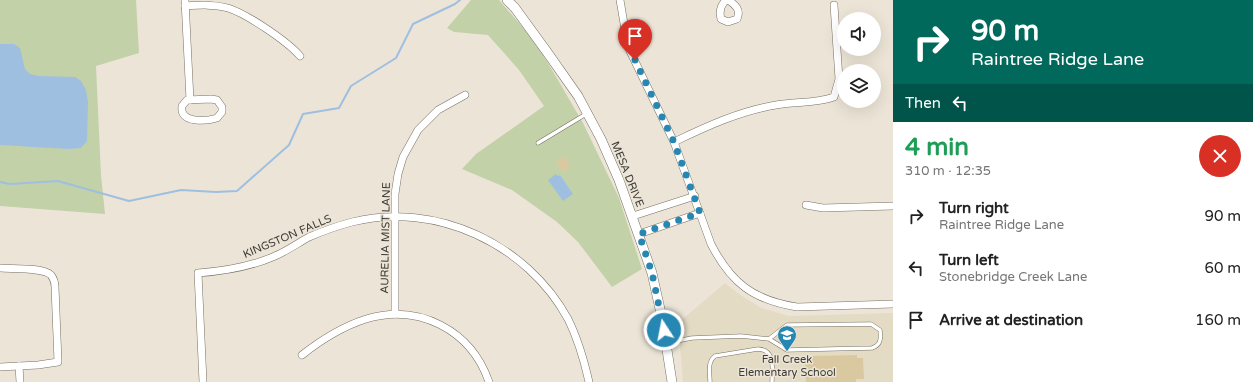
<!DOCTYPE html>
<meta charset="utf-8">
<style>
body{margin:0;font-family:"Varela Round",sans-serif;background:#f2f2f2;color:#222;height:100vh;display:flex;flex-direction:column;font-size:15px;white-space:nowrap}
*{box-sizing:border-box;margin:0}
p{font-size:13px;color:#767676}
.icon{flex:none;width:22px;height:22px;fill:none;stroke:currentColor;stroke-width:2;stroke-linecap:round;stroke-linejoin:round}
.map{position:relative;flex:1;overflow:hidden}
.side{display:flex;flex-direction:column;background:#fff;width:360px}
.side>*{flex:none}
.top-card{background:#00695c;color:#fff;overflow:hidden}
.fabs{position:absolute;left:837px;top:12px;display:grid;gap:8px}
.fabs a{display:grid;place-items:center;width:44px;height:44px;border-radius:50%;background:#fff;box-shadow:0 4px 16px #0002;font-size:20px}
.pin{position:absolute;display:grid;place-items:center;width:34px;height:34px;color:#fff;margin:-41px -17px;border-radius:50% 50% 50% 0;rotate:-45deg;box-shadow:0 0 4px #0007}
.pin .icon{rotate:45deg}
.me{position:absolute;width:44px;margin:-22px;rotate:349deg;stroke-linejoin:round;filter:drop-shadow(0 0 3px #0008)}
.turn{display:flex;align-items:center;gap:14px;height:84px;padding:0 12px;font-size:18px}
.turn .icon{width:52px;height:52px;stroke-width:2.5}
.turn b{display:block;font-size:28px;line-height:34px}
.then{display:flex;align-items:center;height:38px;padding:0 12px;background:#0003;gap:8px;font-size:15px}
.round{display:grid;place-items:center;flex:none;width:42px;height:42px;border-radius:21px;background:#f2f2f2}
.overview{display:flex;align-items:center;justify-content:space-between;height:68px;padding:0 12px}
h1{font-size:24px;font-weight:700;line-height:30px;color:#1e9e55}
ul{padding:0;list-style:none}
li{display:flex;align-items:center;gap:12px;height:52px;padding:0 12px}
li div{flex:1}
li b{display:block;font-size:15px}
li em{font-style:normal}
main{display:flex;flex:1;min-height:0}
.map>svg:first-child{display:block}
</style>
<main>
<div class="map">
<svg width="893" height="382" viewBox="0 0 893 382">
<rect width="100%" height="100%" fill="#ece5d7"/>
<path fill="#e4dbc5" d="M725 283 739 294 761 308 789 316 893 313V382H683L678 323Z"/>
<g fill="#c3d1a8">
<path d="M0 0H136L139 53 96 66 101 175 105 214 0 206Z"/>
<path d="M471 0H499L532 38 548 63 583 123 619 198 642 269 612 287 578 242 557 222 512 190 462 169 476 154 544 106 519 70 488 35 454 32 447 28Z"/>
</g>
<g fill="#9ebfe0">
<path d="M0 44H14L20 48 25 69 30 74 39 76 75 77 81 81 86 90 88 102 87 141 81 148 69 149 0 145Z"/>
<path d="M556 174 558 176 560 175 573 194 563 201 548 180Z"/>
</g>
<g fill="none" stroke-linecap="round" stroke-linejoin="round">
<path stroke="#9ebfe0" stroke-width="2" d="M0 182 10 184 58 181 129 201 181 190 216 192 237 191 289 145 303 114 339 108 351 86 396 58 413 24 455 4 460 0"/>
</g>
<g fill="#dac9a0">
<path d="M564 156 571 166 563 172 556 161Z"/>
<path d="M857 355V358H863L864 379H856V382H806L805 359H813V356Z"/>
</g>
<g fill="none" stroke-linecap="round" stroke-linejoin="round">
<g stroke="#767063" stroke-width="4.5">
<g id="service">
<path d="M538 143 586 114"/>
<path d="M666 343 692 338 741 336 769 339 787 350 872 348C881 345 881 339 880 330L871 324 787 325 769 339"/>
<path d="M710 382C710 373 707 362 715 356L758 349C776 350 772 369 772 382"/>
</g>
</g>
<g stroke="#767063" stroke-width="8">
<g id="minor">
<path d="M185 0 190 100"/>
<path d="M620 0 628 47 674 142 711 244C731 283 753 300 797 307L893 304"/>
<path d="M726 0C721 5 719 12 721 19L728 22 737 19C741 10 736 5 728 0"/>
<path d="M185 6C200 5 214 4 228 8 247 14 287 41 300 56"/>
<path d="M211 99 217 100 222 107V112L217 118C207 121 179 124 182 106L187 100Z"/>
<path d="M674 142C707 126 740 111 776 105 796 101 815 104 834 97L839 79 834 5"/>
<path d="M806 205 823 208 893 206"/>
<path d="M633 216 695 196"/>
<path d="M639 234 700 213"/>
<path d="M0 268C12 269 43 267 51 275 54 279 55 283 55 287L58 362 38 365 0 367"/>
<path d="M395 314V194L398 174 403 157 418 130 438 110 465 95"/>
<path d="M302 355C321 340 344 326 366 319 419 303 471 330 489 382"/>
<path d="M19 366 20 382"/>
<path d="M203 382 198 273C225 271 250 267 275 256 287 251 298 243 309 237 323 231 337 226 352 222 436 201 527 244 568 319 578 339 584 360 589 382"/>
</g>
</g>
<g stroke="#767063" stroke-width="10">
<path id="tertiary" d="M507 0 515 8 547 52 578 96 601 139 619 180 652 273 662 318 672 382"/>
</g>
<use href="#service" stroke="#fff" stroke-width="3.5"/>
<use href="#minor" stroke="#fff" stroke-width="7"/>
<use href="#tertiary" stroke="#fff" stroke-width="9"/>
</g>
<g fill="none" stroke-linecap="round" stroke-linejoin="round">
<path stroke="#2687b2" stroke-width="7" stroke-dasharray="0 12.6" d="M635 60 674 142 700 213 639 234 652 273 664 330"/>
</g>
<defs>
<g id="school-pin" transform="scale(1)"><path d="M0 17L-7.5 6A9.5 9.5 0 1 1 7.5 6Z" fill="#2687b2" stroke="#ece5d7"/><path d="M0-5L7-2L0 1L-7-2ZM-4 1L0 2.5L4 1V4Q0 6-4 4Z" fill="#fff"/></g>
</defs>
<g fill-rule="evenodd">
<use href="#school-pin" x="787" y="335"/>
</g>
<g text-anchor="middle" stroke-width="3" stroke-linejoin="round" paint-order="stroke">
<g font-size="11" fill="#3d3b35" stroke="#ece5d7">
<text transform="translate(628 174) rotate(68)" y="4">MESA DRIVE</text>
<text transform="translate(287 236) rotate(-23)" y="4">KINGSTON FALLS</text>
<text transform="translate(385 238) rotate(-89)" y="4">AURELIA MIST LANE</text>
</g>
<g font-size="11" fill="#3d3b35" stroke="#ece5d7">
<text x="787" y="363">Fall Creek<tspan x="787" dy="13">Elementary School</tspan></text>
</g>
</g>
</svg>
<div class="fabs">
<a><svg class="icon" aria-label="sound" viewBox="0 0 24 24"><path d="M4 9h4l5-4v14l-5-4H4zM17 9q2 3 0 6"/></svg></a>
<a><svg class="icon" aria-label="layers" viewBox="0 0 24 24"><path d="M12 4l9 5-9 5-9-5zM3 14l9 5 9-5"/></svg></a>
</div>
<div class="pin" style="left:635px;top:60px;background:#d93025"><svg class="icon" aria-label="arrive" viewBox="0 0 24 24"><path d="M6 21V4h12l-3 4 3 4H6"/></svg></div>
<svg class="me" style="left:664px;top:330px" viewBox="-20 -20 40 40"><circle r="17" fill="#2687b2" stroke="#fff" stroke-width="3"/><path d="M0-11L8 9 0 5-8 9z" fill="#fff"/></svg>
</div>
<section class="side">
<div class="top-card">
<div class="turn"><svg class="icon" aria-label="right" viewBox="0 0 24 24"><path d="M7 20v-9h11M14 6l5 5-5 5"/></svg><div><b>90 m</b>Raintree Ridge Lane</div></div>
<div class="then">Then<svg class="icon" aria-label="left" viewBox="0 0 24 24"><path d="M17 20v-9H6M10 6l-5 5 5 5"/></svg></div>
</div>
<div class="overview"><div><h1>4 min</h1><p>310 m · 12:35</p></div><a class="round" style="background:#d93025;color:#fff"><svg class="icon" aria-label="close" viewBox="0 0 24 24"><path d="M6 6l12 12M18 6L6 18"/></svg></a></div>
<ul>
<li><svg class="icon" aria-label="right" viewBox="0 0 24 24"><path d="M7 20v-9h11M14 6l5 5-5 5"/></svg><div><b>Turn right</b><p>Raintree Ridge Lane</p></div><em>90 m</em></li>
<li><svg class="icon" aria-label="left" viewBox="0 0 24 24"><path d="M17 20v-9H6M10 6l-5 5 5 5"/></svg><div><b>Turn left</b><p>Stonebridge Creek Lane</p></div><em>60 m</em></li>
<li><svg class="icon" aria-label="arrive" viewBox="0 0 24 24"><path d="M6 21V4h12l-3 4 3 4H6"/></svg><div><b>Arrive at destination</b></div><em>160 m</em></li>
</ul>
</section>
</main>
